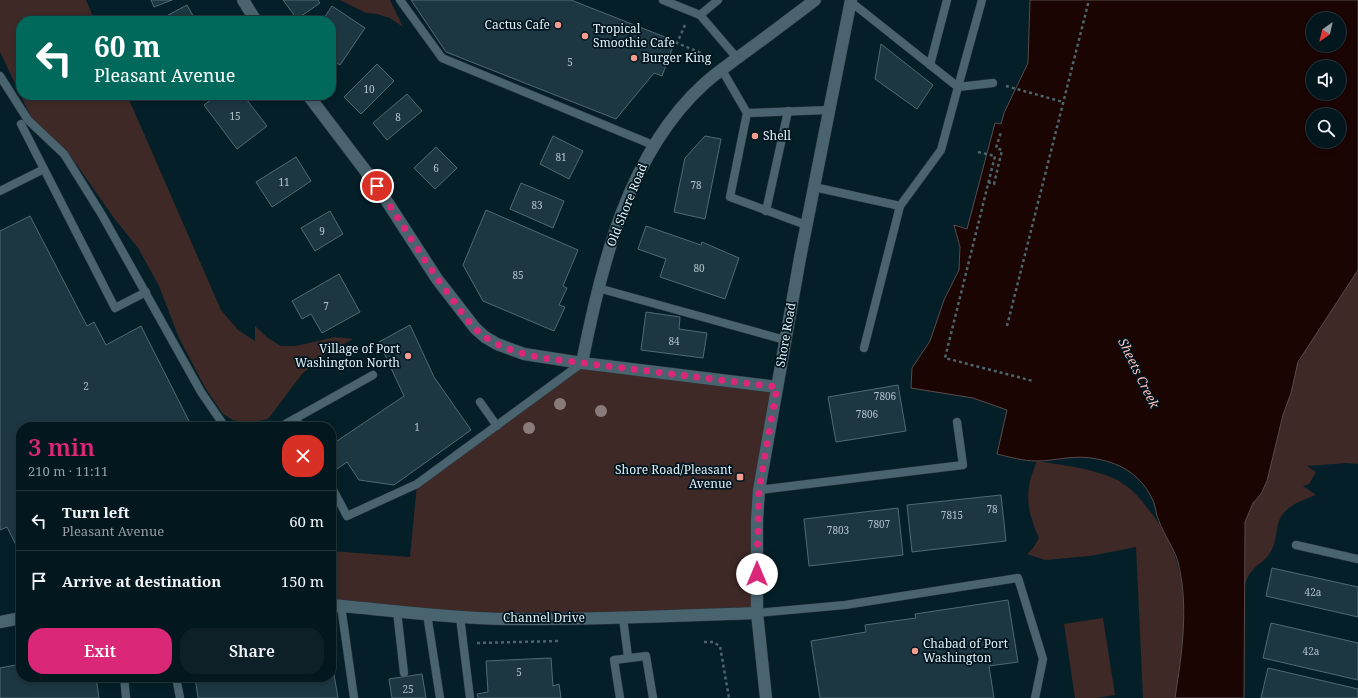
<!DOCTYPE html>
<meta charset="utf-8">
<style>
body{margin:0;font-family:"Noto Serif",serif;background:#0d2027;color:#f1f3f6;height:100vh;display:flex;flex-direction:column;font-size:15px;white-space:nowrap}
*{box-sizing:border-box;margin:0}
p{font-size:13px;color:#979fa4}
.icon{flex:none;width:22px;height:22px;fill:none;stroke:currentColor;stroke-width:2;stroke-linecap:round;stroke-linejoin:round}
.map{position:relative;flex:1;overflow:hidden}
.panel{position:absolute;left:16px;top:422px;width:320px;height:260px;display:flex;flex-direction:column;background:#03171e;border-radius:16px;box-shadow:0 2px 6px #0003,0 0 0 1px #24363c}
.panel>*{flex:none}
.top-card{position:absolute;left:16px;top:16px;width:320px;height:84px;border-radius:16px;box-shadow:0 2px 6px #0003,0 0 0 1px #24363c;background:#00695c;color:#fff;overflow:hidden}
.needle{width:26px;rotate:214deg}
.tools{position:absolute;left:1306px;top:12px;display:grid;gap:8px}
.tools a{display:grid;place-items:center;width:40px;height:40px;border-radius:50%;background:#03171e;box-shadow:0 2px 6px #0003,0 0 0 1px #24363c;font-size:20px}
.pin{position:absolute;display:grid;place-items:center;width:34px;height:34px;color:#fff;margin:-17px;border:2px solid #fff;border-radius:50%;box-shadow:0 1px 4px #0007}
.me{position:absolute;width:44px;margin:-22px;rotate:0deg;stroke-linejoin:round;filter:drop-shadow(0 0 3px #0008)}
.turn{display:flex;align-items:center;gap:14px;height:84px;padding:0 12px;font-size:18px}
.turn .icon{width:52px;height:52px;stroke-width:2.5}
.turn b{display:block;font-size:28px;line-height:34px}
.round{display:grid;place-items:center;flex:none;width:42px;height:42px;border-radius:16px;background:#0d2027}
.overview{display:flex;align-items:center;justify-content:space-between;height:68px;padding:0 12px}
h1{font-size:24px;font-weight:600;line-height:30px;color:#db2777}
.primary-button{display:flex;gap:8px;margin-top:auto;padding:8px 12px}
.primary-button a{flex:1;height:46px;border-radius:16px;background:#db2777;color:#fff;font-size:16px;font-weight:600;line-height:46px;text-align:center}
.primary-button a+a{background:#0d2027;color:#f1f3f6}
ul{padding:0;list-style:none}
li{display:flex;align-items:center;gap:12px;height:60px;padding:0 12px;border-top:1px solid #24363c}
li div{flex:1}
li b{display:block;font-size:15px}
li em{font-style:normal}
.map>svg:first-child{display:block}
</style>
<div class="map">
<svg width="1358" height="698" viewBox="0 0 1358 698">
<rect width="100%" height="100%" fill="#041f28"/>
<g fill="#3e2926">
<path d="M0 0H86L95 21H21V95H127L221 310 238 330 255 341V326L268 338 281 346H296L335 337 353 339 326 354 302 374 268 419 248 423 233 420 223 414 206 389 179 338 159 286 138 248 114 218 77 165 31 117 0 52Z"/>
<path d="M340 0H390L403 27 390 18 377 14 366 13Z"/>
<path d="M1358 270V464L1346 463 1307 466 1316 472 1309 484 1303 486 1316 495C1301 501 1283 506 1278 524 1276 533 1276 542 1271 551 1267 560 1258 563 1252 571 1248 575 1246 582 1244 588L1245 522 1253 503 1261 494 1267 481 1283 415 1291 393 1295 370 1308 345Z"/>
<path d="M582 362 777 387 759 490 758 610 506 619 331 604V551L410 557 417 484Z"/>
<path d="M1037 461C1062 465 1090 468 1113 478 1129 485 1139 497 1149 510 1196 568 1185 630 1175 698H1143L1136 547 1090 556 1045 560 1027 554 1033 548 1039 538C1026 509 1024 491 1037 461Z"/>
<path d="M1103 618 1115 695 1097 698H1075L1064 624Z"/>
</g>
<path fill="#1b0503" stroke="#574c4c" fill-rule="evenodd" d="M1030 0H1358V270L1298 362 1291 393 1283 415 1267 481 1261 494 1253 503 1245 522 1244 698H1175C1182 653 1189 606 1178 562 1174 548 1164 535 1159 521 1156 515 1156 509 1154 503 1143 477 1124 464 1097 459 1074 454 1057 461 1036 461 1024 461 1009 457 997 454L1007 410 973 398 911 388 912 368 930 341 944 300 959 270 960 247 954 225 967 229 995 123 1001 124 1004 113 1028 63ZM1313 19H1339V45H1313ZM1313 67H1339V93H1313ZM1313 115H1339V141H1313Z"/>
<g fill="#1d3742" stroke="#4e6a75">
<path d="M151 0H172L154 7Z"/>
<path d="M283 0H318L320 3 297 19Z"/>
<path d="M411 0H571L675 41 662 76 654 73 616 119 446 52Z"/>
<path d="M187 5 196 21H157Z"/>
<path d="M332 6 365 28 340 65 331 59V21H322Z"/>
<path d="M881 44 933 85 917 109 875 79Z"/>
<path d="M377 64 394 81 361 114 344 97Z"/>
<path d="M407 94 422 111 387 140 373 123Z"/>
<path d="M218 95H243L267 126 237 149 204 105Z"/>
<path d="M553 136 583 151 569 179 540 164Z"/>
<path d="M705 136 721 139 705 219 674 212 685 158Z"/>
<path d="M436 147 457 168 435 189 414 168Z"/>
<path d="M296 157 311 181 272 207 256 182Z"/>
<path d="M521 183 564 201 553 228 510 209Z"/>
<path d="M486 210 578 250 563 286 567 288 559 305 565 307 554 331 483 301 463 265Z"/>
<path d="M330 211 343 234 315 251 301 228Z"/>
<path d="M30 216 87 326 94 322 106 345 141 326 192 427H21V555L7 527 0 530V231Z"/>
<path d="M646 226 701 245 702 242 739 258 725 299 660 277 666 259 638 249Z"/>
<path d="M339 274 360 312 322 333 311 314 302 319 292 301Z"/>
<path d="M646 312 680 317 679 329 707 333 703 358 641 350Z"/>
<path d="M410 325 434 377 471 430 394 485 359 480 347 462 337 469 331 456V445L404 396 379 342Z"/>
<path d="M898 385 906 431 836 442 828 397Z"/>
<path d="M1001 495 1006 541 912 552 907 505Z"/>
<path d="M898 508 903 555 809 566 804 519Z"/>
<path d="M1272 568 1358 587V617L1266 596Z"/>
<path d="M1008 600 1018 662 989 666 994 698H820L811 641 866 632 865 625 916 618 915 614Z"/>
<path d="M1271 623 1358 643V680L1263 658Z"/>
<path d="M331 657 338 698H198L195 677H331Z"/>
<path d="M551 658 553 686 559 684 561 698H478L477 694 488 692 486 661Z"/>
<path d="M21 664V677H96L99 698H0V668Z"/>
<path d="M1268 668 1358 689V698H1261Z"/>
<path d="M422 674 426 698H392L389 679Z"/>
</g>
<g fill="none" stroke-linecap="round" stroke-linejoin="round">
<g stroke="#2d373f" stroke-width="9">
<g id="lane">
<path d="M400 0 442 58 653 145"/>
<path d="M663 0 700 15 737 58"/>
<path d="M982 0 958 87 993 83"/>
<path d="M851 2 958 87 941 150 900 206 864 348"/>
<path d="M700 15 718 0"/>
<path d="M930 65 947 0"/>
<path d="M722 70 747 113 730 197 806 225"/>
<path d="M0 76 28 120 64 154 102 215 201 392 225 427"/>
<path d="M747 113 829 110"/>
<path d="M21 124 115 308 146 292"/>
<path d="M814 187 900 206"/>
<path d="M0 191 44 169"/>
<path d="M766 211 788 111"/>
<path d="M598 288 785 340"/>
<path d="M480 402 497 426"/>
<path d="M296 418 300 427"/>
<path d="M280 427 373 375"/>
<path d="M331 486 347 516 417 484 582 363"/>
<path d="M759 490 963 465 957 422"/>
<path d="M1296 545 1358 559"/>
<path d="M341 606 354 698"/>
<path d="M397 611 404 673"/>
<path d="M757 613 845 605 1018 578 1043 659 1035 698"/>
<path d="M427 614 440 698"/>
<path d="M460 617 470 698"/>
<path d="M623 618 628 657"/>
<path d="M124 677 126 698"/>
<path d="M176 677 180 698"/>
<path d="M620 698 614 660 646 656 653 698"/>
</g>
</g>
<g stroke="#2d373f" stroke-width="13">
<g id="street">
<path d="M243 0 256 21"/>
<path d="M308 95 377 186 437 279 475 328 485 337 497 344 524 354 582 363"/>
<path d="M331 605C389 610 447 618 506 619 589 620 673 616 757 613"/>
<path d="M0 622 21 618"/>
</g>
</g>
<g stroke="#2d373f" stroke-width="13">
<g id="secondary">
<path d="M777 387 582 363C601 266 628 153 704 84 715 74 728 65 740 56 765 38 790 19 815 0"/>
<path d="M766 698 757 613V520L759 490 800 258 851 0"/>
</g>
</g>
<g stroke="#4d646c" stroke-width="2.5" stroke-dasharray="3 3" stroke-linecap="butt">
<path d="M685 25 677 43 701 53"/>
<path d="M1006 86 1063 102"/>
<path d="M978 152 995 156 945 358 1033 381"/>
<path d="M988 182 994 184 1002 150 996 148 1001 132"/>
<path d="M1007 326 1089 0"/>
<path d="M704 642H713L720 646 729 698"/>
<path d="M477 643 559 641"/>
</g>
<use href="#lane" stroke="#49646f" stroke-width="8"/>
<use href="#street" stroke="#49646f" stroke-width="12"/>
<use href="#secondary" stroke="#49646f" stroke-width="12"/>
</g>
<g fill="#8a7b7b">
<circle cx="560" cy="404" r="6"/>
<circle cx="601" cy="411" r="6"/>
<circle cx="529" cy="428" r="6"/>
</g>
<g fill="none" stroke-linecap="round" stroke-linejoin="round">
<path stroke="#db2777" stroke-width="7" stroke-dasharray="0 12.6" d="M377 186C403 225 427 266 455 303 464 315 473 329 485 337 502 349 523 354 543 358L777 387 759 490 757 574"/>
</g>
<g fill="#f59c90" stroke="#00151f" stroke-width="1.5">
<circle cx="558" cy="25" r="4"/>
<circle cx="585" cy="36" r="4"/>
<circle cx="634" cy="58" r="4"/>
<circle cx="755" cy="136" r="4"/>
<circle cx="408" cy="356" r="4"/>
<rect x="736" y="473" width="8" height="8" rx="2"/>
<circle cx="915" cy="651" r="4"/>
</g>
<g text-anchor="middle" stroke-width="3.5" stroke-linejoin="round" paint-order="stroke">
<g font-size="10" fill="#b1c2ca">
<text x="570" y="66">5</text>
<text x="369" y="93">10</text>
<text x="235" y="120">15</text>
<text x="398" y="121">8</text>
<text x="561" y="161">81</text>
<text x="436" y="172">6</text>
<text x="284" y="186">11</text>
<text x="696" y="189">78</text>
<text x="537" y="209">83</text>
<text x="322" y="235">9</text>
<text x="699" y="272">80</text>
<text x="518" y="279">85</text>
<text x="326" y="310">7</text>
<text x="674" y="345">84</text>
<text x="86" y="390">2</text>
<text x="885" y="400">7806</text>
<text x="867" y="418">7806</text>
<text x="417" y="431">1</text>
<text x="992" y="513">78</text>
<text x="952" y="519">7815</text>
<text x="879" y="528">7807</text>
<text x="838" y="534">7803</text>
<text x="1313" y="596">42a</text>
<text x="1311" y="655">42a</text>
<text x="519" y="676">5</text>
<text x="408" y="693">25</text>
</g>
<g font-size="12" fill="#e2f1f7" stroke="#00151f" text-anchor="start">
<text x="550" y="29" text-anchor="end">Cactus Cafe</text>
<text x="593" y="33">Tropical<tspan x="593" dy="14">Smoothie Cafe</tspan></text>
<text x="642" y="62">Burger King</text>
<text x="763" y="140">Shell</text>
<text x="400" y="353" text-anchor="end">Village of Port<tspan x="400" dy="14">Washington North</tspan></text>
<text x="732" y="474" text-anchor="end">Shore Road/Pleasant<tspan x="732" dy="14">Avenue</tspan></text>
<text x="923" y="648">Chabad of Port<tspan x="923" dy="14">Washington</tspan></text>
</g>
<g font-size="12" fill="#e2f1f7" stroke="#00151f">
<text transform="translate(627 205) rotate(-68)" y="4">Old Shore Road</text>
<text transform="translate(786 335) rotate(-80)" y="4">Shore Road</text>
<text x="544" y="622">Channel Drive</text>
</g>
<g font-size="13" font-style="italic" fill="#fdbfb6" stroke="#00151f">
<text transform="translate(1139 373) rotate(64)" y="5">Sheets Creek</text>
</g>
</g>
</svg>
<div class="tools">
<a><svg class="needle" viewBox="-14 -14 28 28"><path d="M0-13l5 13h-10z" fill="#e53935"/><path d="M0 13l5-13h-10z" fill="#979fa4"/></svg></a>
<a><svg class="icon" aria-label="sound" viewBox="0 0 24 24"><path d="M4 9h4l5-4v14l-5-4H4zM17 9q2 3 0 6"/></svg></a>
<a><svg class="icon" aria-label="search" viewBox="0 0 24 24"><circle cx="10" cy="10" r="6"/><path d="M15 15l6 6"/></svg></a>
</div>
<div class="pin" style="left:377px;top:186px;background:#d93025"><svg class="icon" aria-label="arrive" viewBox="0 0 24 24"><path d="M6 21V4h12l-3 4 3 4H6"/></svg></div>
<svg class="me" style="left:757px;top:574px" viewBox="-20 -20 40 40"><circle r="19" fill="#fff"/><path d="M0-13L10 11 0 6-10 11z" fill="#db2777"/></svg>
<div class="top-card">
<div class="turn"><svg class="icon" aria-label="left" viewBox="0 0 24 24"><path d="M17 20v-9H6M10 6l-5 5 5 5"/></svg><div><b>60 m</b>Pleasant Avenue</div></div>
</div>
<section class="panel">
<div class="overview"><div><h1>3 min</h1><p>210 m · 11:11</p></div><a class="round" style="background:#d93025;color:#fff"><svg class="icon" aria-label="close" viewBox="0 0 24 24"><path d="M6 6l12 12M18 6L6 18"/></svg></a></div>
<ul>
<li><svg class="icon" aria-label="left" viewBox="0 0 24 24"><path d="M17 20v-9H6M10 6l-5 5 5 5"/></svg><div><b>Turn left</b><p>Pleasant Avenue</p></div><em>60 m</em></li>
<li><svg class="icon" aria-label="arrive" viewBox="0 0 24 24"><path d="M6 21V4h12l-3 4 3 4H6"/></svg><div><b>Arrive at destination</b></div><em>150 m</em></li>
</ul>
<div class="primary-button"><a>Exit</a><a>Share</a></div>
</section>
</div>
